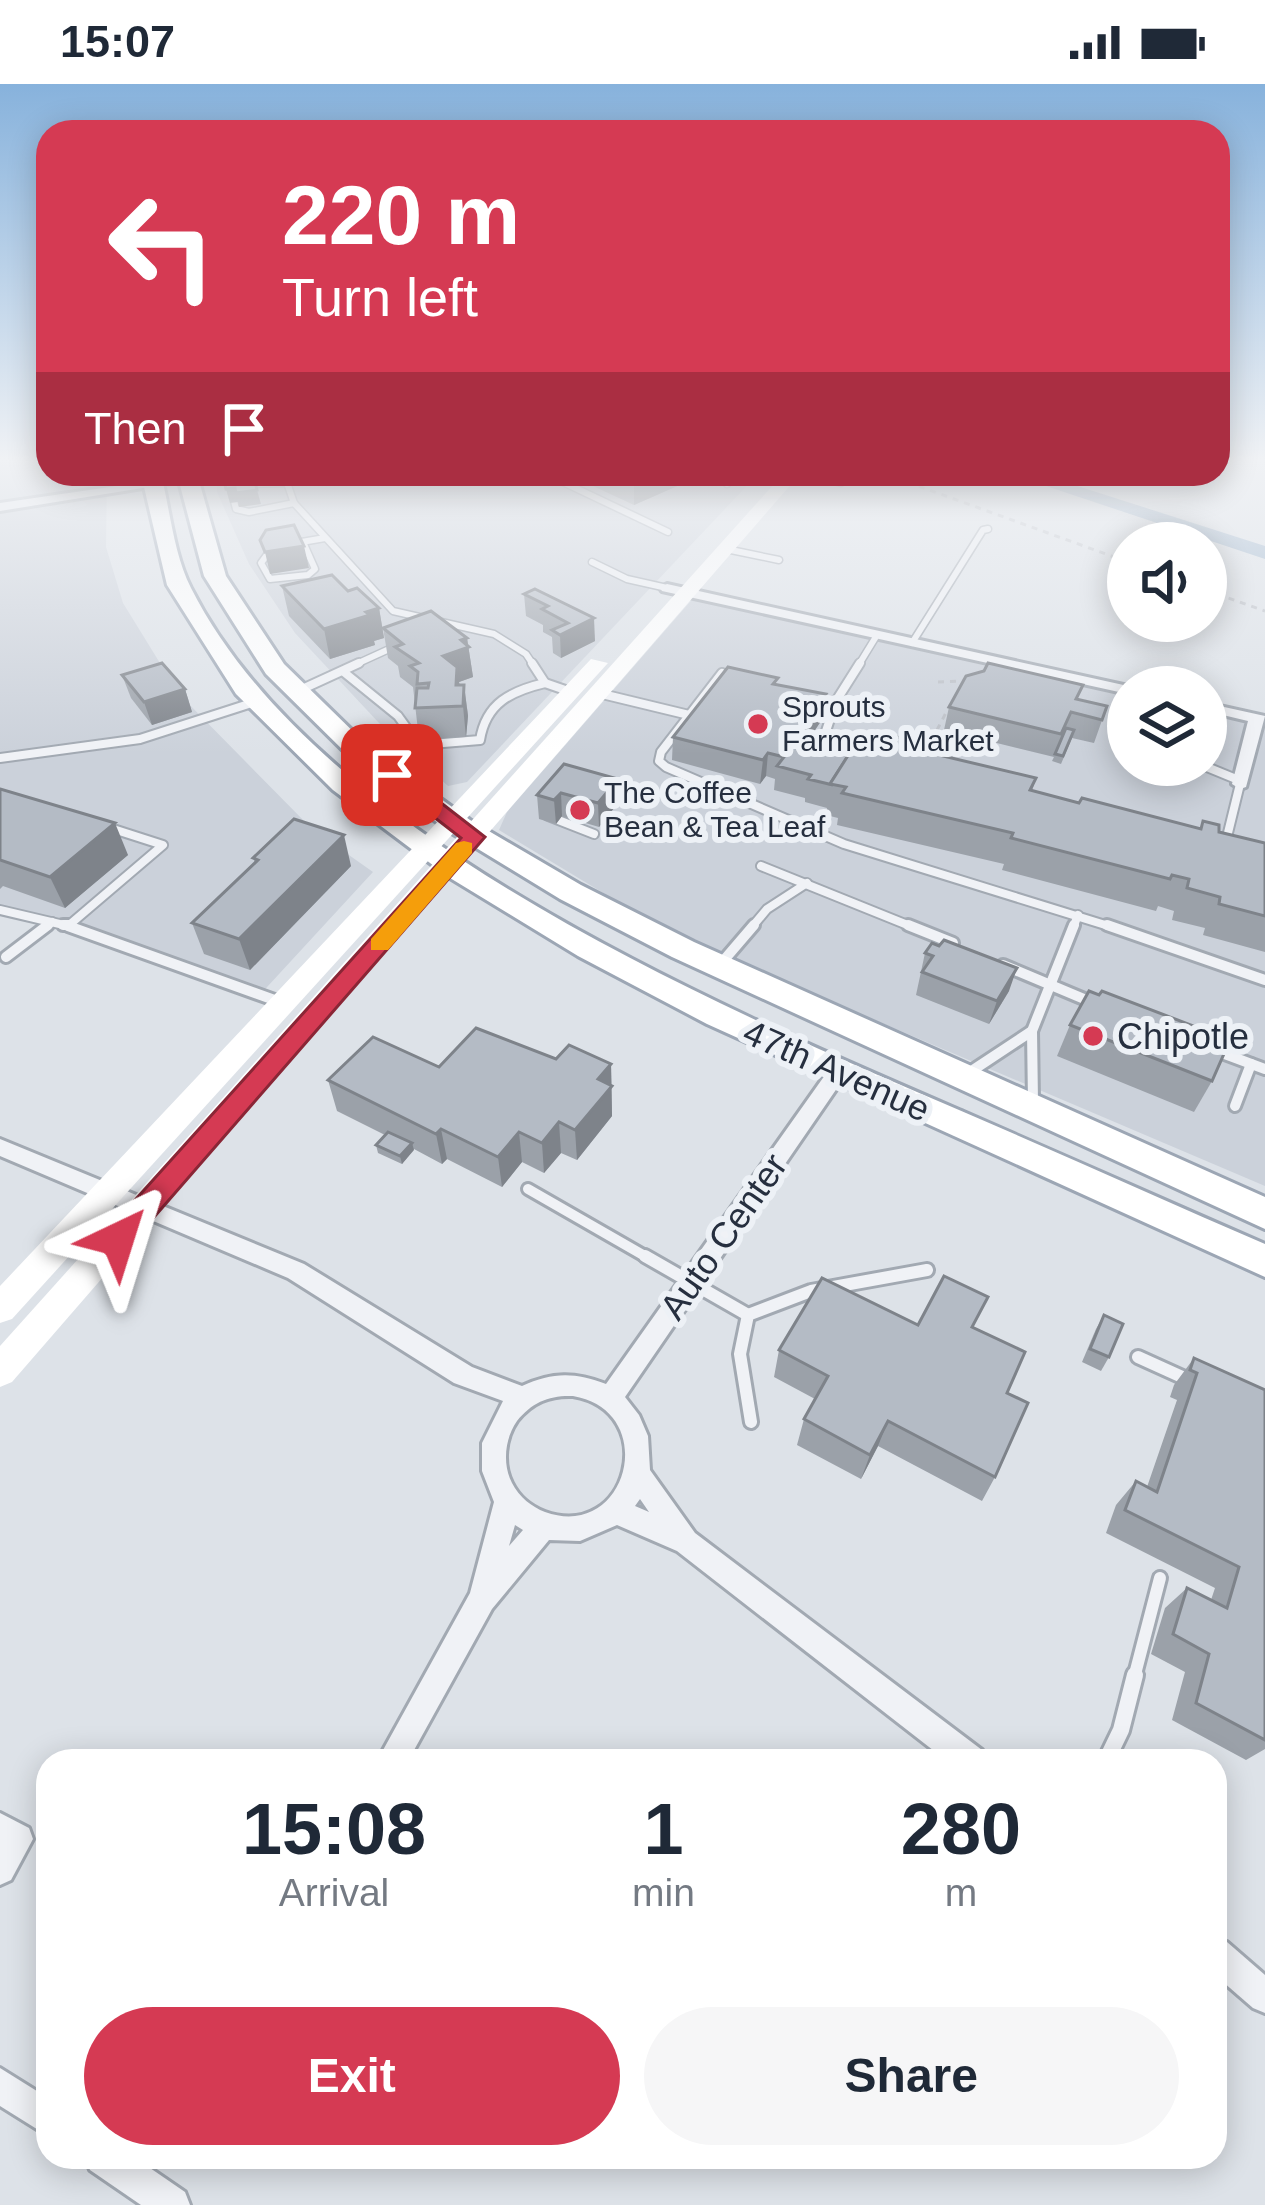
<!DOCTYPE html>
<style>
body{margin:0;font-family:Arial,sans-serif;background:#f6f6f7;color:#1f2937;height:100vh;display:flex;flex-direction:column;font-size:45px;white-space:nowrap}
*{box-sizing:border-box;margin:0}
p{font-size:39px;color:#747a83}
.icon{flex:none;width:66px;height:66px;fill:none;stroke:currentColor;stroke-width:2;stroke-linecap:round;stroke-linejoin:round}
.map{position:relative;flex:1;overflow:hidden}
.drawer{position:absolute;left:36px;top:1665px;width:1191px;height:420px;display:flex;flex-direction:column;background:#fff;border-radius:36px;box-shadow:0 6px 30px #0003}
.drawer>*{flex:none}
.guide{position:absolute;left:36px;top:36px;width:1194px;height:366px;border-radius:36px;box-shadow:0 6px 30px #0003;background:#d53a53;color:#fff;overflow:hidden}
.controls{position:absolute;left:1107px;top:438px;display:grid;gap:24px}
.controls a{display:grid;place-items:center;width:120px;height:120px;border-radius:50%;background:#fff;box-shadow:0 6px 30px #0003;font-size:60px}
.pin{position:absolute;display:grid;place-items:center;width:102px;height:102px;color:#fff;margin:-51px;border-radius:24px;box-shadow:0 6px 18px #0006}
.me{position:absolute;width:132px;margin:-66px;rotate:41deg;stroke-linejoin:round;filter:drop-shadow(0 0 9px #0008)}
.turn{display:flex;align-items:center;gap:42px;height:252px;padding:0 48px;font-size:54px}
.turn .icon{width:156px;height:156px;stroke-width:2.5}
.turn b{display:block;font-size:84px;line-height:102px}
.then{display:flex;align-items:center;height:114px;padding:0 48px;background:#0003;gap:24px;font-size:45px}
.eta{display:flex;justify-content:space-evenly;align-items:center;height:204px;text-align:center}
.eta b{font-size:72px;font-weight:700;line-height:84px}
.button{display:flex;gap:24px;margin-top:auto;padding:24px 48px}
.button a{flex:1;height:138px;border-radius:72px;background:#d53a53;color:#fff;font-size:48px;font-weight:700;line-height:138px;text-align:center}
.button a+a{background:#f6f6f7;color:#1f2937}
.status{display:flex;justify-content:space-between;align-items:center;height:84px;padding:0 60px;background:#fff;direction:ltr}
.status svg{height:33px;fill:currentColor}
.map>svg:first-child{display:block}
</style>
<div class="status"><b>15:07</b><svg viewBox="0 0 49 12"><path d="M0 12V9h3v3zM5 12V6h3v6zM10 12V3h3v9zM15 12V0h3v12zM26 1h20v11H26zM47 4h2v5h-2z"/></svg></div>
<div class="map">
<svg width="1265" height="2121" viewBox="0 0 1265 2121">
<rect width="100%" height="100%" fill="#dde2e8"/>
<g fill="#cbd1da">
<path d="M0 373H48V390H107L106 463 123 519 179 610 312 745 373 788 256 915 0 822Z"/>
<path d="M217 390H758L467 698 448 702 379 639 295 549 249 480 217 408Z"/>
<path d="M696 511 1128 613V681H1206V630L1265 643V1102L668 848 499 746 507 728Z"/>
</g>
<g fill="none" stroke-linecap="round" stroke-linejoin="round">
<path fill="#96b0ca" fill-rule="evenodd" d="M1010 390H1040L1265 462V475Z"/>
<g stroke="#a2a9b2" stroke-width="9">
<g id="lane-far4">
<path d="M284 390 294 419 393 527 494 550 526 570 534 582"/>
<path d="M546 390 668 448"/>
<path d="M805 390 841 399"/>
<path d="M286 399 237 400 231 405 236 425 249 428 294 419"/>
<path d="M151 400 236 390"/>
<path d="M727 400 739 390"/>
<path d="M290 460 325 454"/>
<path d="M272 464 261 479 270 495 308 491 315 485 303 458"/>
<path d="M726 465 779 476"/>
<path d="M592 478 627 495 667 504"/>
<path d="M912 559 983 446 988 445"/>
<path d="M352 582 398 561"/>
<path d="M858 582 877 551"/>
</g>
</g>
<g stroke="#a2a9b2" stroke-width="12">
<g id="lane-far3">
<path d="M532 579 545 599 571 608"/>
<path d="M345 589 398 632 419 661 480 656C486 619 511 607 545 599"/>
<path d="M722 589 661 668 659 677 666 683 844 760 1115 844"/>
<path d="M298 607 359 579"/>
<path d="M598 609 689 631"/>
<path d="M830 664 821 662 836 617 860 579"/>
<path d="M0 674 140 655 258 617"/>
<path d="M1202 681 1241 697"/>
<path d="M548 732 594 750"/>
<path d="M1225 761 1240 700"/>
<path d="M761 782 915 844"/>
<path d="M0 826 68 842 163 761 107 743"/>
<path d="M68 842 73 844"/>
<path d="M44 844 52 838"/>
<path d="M751 844 767 825 807 799"/>
<path d="M1073 844 1078 831"/>
</g>
</g>
<g stroke="#a2a9b2" stroke-width="16">
<g id="lane-far2">
<path d="M63 841H69"/>
<path d="M908 841 953 859"/>
<path d="M1107 841 1265 896"/>
<path d="M68 842 280 918"/>
<path d="M6 873 48 841"/>
<path d="M1003 881 1096 920"/>
<path d="M718 883 754 841"/>
<path d="M1214 966 1265 985"/>
<path d="M967 990 1032 947"/>
<path d="M1033 1018 1032 947 1074 841"/>
<path d="M1235 1022 1251 980"/>
<path d="M528 1105 650 1175"/>
</g>
</g>
<g stroke="#a2a9b2" stroke-width="18">
<g id="lane-far1">
<path d="M645 1172 748 1231"/>
<path d="M1138 1273 1191 1297"/>
<path d="M751 1338 740 1270 748 1231 811 1207 927 1186"/>
<path d="M1134 1594 1160 1494"/>
</g>
</g>
<g stroke="#a2a9b2" stroke-width="22">
<path id="lane" d="M1106 1677 1121 1646 1135 1591"/>
</g>
<g stroke="#a2a9b2" stroke-width="6">
<g id="street">
<path d="M151 397 157 400 155 402 0 427V419Z"/>
<path d="M667 500 1128 602 1133 603H1128V610L662 507 660 504Z"/>
<path d="M1206 619 1265 632 1246 703 1240 705 1232 700 1248 637 1206 627Z"/>
<path d="M837 982 844 984 847 989 844 994 625 1313 639 1331 648 1352 650 1386 695 1449 982 1666 986 1677H947L677 1467 617 1441 580 1457 549 1456 492 1525 408 1677H377L470 1509 494 1418 482 1387V1359L503 1317 454 1299 288 1194 0 1072V1055L304 1180 472 1283 522 1302C552 1288 575 1288 606 1300L830 984ZM573 1312C661 1327 628 1458 545 1428 532 1423 519 1413 512 1399 502 1380 505 1354 517 1337 532 1318 550 1311 573 1312ZM640 1415 649 1428 635 1422ZM515 1441 523 1446 509 1462Z"/>
<path d="M0 1729 29 1744 33 1755 11 1796 0 1801Z"/>
<path d="M1215 1854 1227 1858 1265 1891V1929L1253 1924 1215 1891Z"/>
<path d="M0 1984 48 2014V2052L0 2022Z"/>
<path d="M85 2073H134L185 2108 190 2121H141L90 2086Z"/>
</g>
</g>
<g stroke="#9ca6b4" stroke-width="6">
<g id="primary">
<path d="M141 390H161C170 426 174 471 191 504 317 753 719 923 966 1029 1066 1072 1165 1117 1265 1160V1193L707 940 578 872 450 794 333 706 236 610 167 501Z"/>
<path d="M177 390H197L226 492 284 580 368 662 470 736 581 801 694 858 1265 1113V1145L672 873 560 815 450 748 350 673 266 590 204 492Z"/>
</g>
</g>
<g stroke="#bbbfc6" stroke-width="3" stroke-dasharray="6 6" stroke-linecap="butt">
<path d="M885 390 1128 478"/>
<path d="M1206 506 1265 527"/>
<path d="M938 598 966 597"/>
<path d="M937 646 950 621"/>
</g>
<use href="#lane-far4" stroke="#f0f2f6" stroke-width="6"/>
<use href="#lane-far3" stroke="#f0f2f6" stroke-width="8"/>
<use href="#lane-far2" stroke="#f0f2f6" stroke-width="10"/>
<use href="#lane-far1" stroke="#f0f2f6" stroke-width="12"/>
<use href="#lane" stroke="#f0f2f6" stroke-width="16"/>
<use href="#street" fill="#f0f2f6" fill-rule="evenodd"/>
<g fill="#fff" fill-rule="evenodd">
<path d="M783 390H800L12 1298 0 1303V1262Z"/>
<path d="M591 575 608 579 12 1235 0 1239V1202Z"/>
</g>
<use href="#primary" fill="#fff" fill-rule="evenodd"/>
</g>
<g fill="#9ba1a9">
<path d="M567 390H735V393L717 401 685 391 684 399 634 421Z"/>
<path d="M282 502 348 507 379 524 384 554 374 557 375 561 330 575 289 532Z"/>
<path d="M535 505 595 557 561 574 553 569 552 553 543 548V541L526 532 524 510Z"/>
<path d="M383 544 467 554 473 593 459 598 460 601H464L468 632 466 653 419 655 413 603 400 593 398 582 388 574Z"/>
<path d="M122 591 185 605 192 628 152 641 131 614Z"/>
<path d="M777 601 823 634 807 658 850 669 907 663 1036 694 1032 707 1079 719 1200 744 1203 737 1219 748 1265 759V868L1203 851 1205 844 1172 836 1174 827 1158 822 1156 827 1002 786 1004 780 837 741 838 734 826 731 827 724 805 718V714L774 706 775 695 766 692 760 700 672 676 673 653Z"/>
<path d="M1078 615 1107 622 1094 659 1072 654 1061 680 1052 677 1054 673 944 646 949 623Z"/>
<path d="M618 695V719L599 743 562 732 556 740 539 735 537 711Z"/>
<path d="M0 705 128 771 65 824 3 802 0 805Z"/>
<path d="M253 774 351 782 250 886 204 870 192 839 255 779Z"/>
<path d="M925 869 1009 907 989 940 916 911Z"/>
<path d="M1070 941 1212 997 1194 1028 1057 972Z"/>
<path d="M556 975 611 980 612 1032 577 1076 561 1069 544 1089 522 1078 502 1103 447 1075 442 1080 414 1065 402 1080 378 1069 376 1061 385 1051 337 1027 328 996Z"/>
<path d="M1104 1231 1109 1273 1101 1287 1082 1278 1096 1245Z"/>
<path d="M918 1241 974 1244 1007 1309 995 1393 982 1417 878 1362 861 1395 797 1361 804 1335 815 1315 774 1293 779 1266Z"/>
<path d="M1194 1274 1265 1306V1665L1246 1676 1172 1636 1185 1588 1151 1570 1165 1524 1187 1504 1211 1516 1215 1504 1106 1449 1116 1421 1136 1397 1147 1403 1177 1316 1170 1313 1174 1301Z"/>
</g>
<g fill="#7e838a">
<path d="M641 390H685L684 399 634 421V393Z"/>
<path d="M718 390H735V393L717 401Z"/>
<path d="M235 404 257 406 261 420 239 423 238 418 230 419 226 405Z"/>
<path d="M304 462 309 484 270 490 265 468Z"/>
<path d="M379 524 384 554 374 557 375 561 330 575 324 545Z"/>
<path d="M594 534 595 557 561 574 560 551Z"/>
<path d="M467 554 473 593 459 598 461 614 443 572 461 556Z"/>
<path d="M464 601 468 632 466 653 463 622Z"/>
<path d="M185 605 192 628 152 641 144 618Z"/>
<path d="M826 610 823 634 793 679 796 655Z"/>
<path d="M768 669 766 692 760 700 763 676Z"/>
<path d="M618 695V719L599 743 598 719Z"/>
<path d="M561 709 562 732 556 740 554 716Z"/>
<path d="M115 739 128 771 65 824 50 793Z"/>
<path d="M344 751 351 782 250 886 239 855Z"/>
<path d="M1017 884 1009 907 989 940 997 917Z"/>
<path d="M611 980 612 1032 577 1076 575 1046 598 995Z"/>
<path d="M559 1038 561 1069 544 1089 542 1059Z"/>
<path d="M441 1045 447 1075 442 1080 436 1050Z"/>
<path d="M519 1048 522 1078 502 1103 498 1073Z"/>
<path d="M412 1059 414 1066 402 1080 400 1072Z"/>
<path d="M888 1337 878 1362 861 1395 870 1371Z"/>
</g>
<g fill="#b4bbc5" stroke="#7e838a" stroke-width="3">
<path d="M254 393 257 406 236 409 235 404 226 405 224 397Z"/>
<path d="M294 441 304 462 265 468 260 456 266 446Z"/>
<path d="M332 491 348 507 357 504 379 524 366 528 370 531 324 545 282 502Z"/>
<path d="M535 505 594 534 560 551 552 546 568 539 542 525 548 522 524 510Z"/>
<path d="M431 527 467 554 461 556 469 563 443 572 457 583 456 601H464L463 622 415 624 417 604H428L429 599 417 600 418 588 410 582 419 579 395 563 403 560 383 544Z"/>
<path d="M162 579 185 605 144 618 122 591Z"/>
<path d="M988 579 1083 601 1076 615 1107 622 1102 636 1071 628 1061 650 949 623 966 592 984 587Z"/>
<path d="M728 583 778 594 773 600 826 610 796 655 850 669 830 700 833 701 808 695 811 691 777 682 784 673 768 669 763 676 673 653Z"/>
<path d="M1066 644 1074 646 1063 672 1055 670Z"/>
<path d="M861 651 886 658 890 651 908 656 905 663 1036 694 1030 706 1079 719 1082 714 1201 745 1203 737 1219 741V748L1265 759V832L1219 820 1220 813 1187 804 1189 795 1172 791 1170 795 1011 754 1013 749 842 709 846 703 830 700Z"/>
<path d="M564 680 618 695 598 719 561 709 554 716 537 711Z"/>
<path d="M0 705 115 739 50 793 0 776Z"/>
<path d="M294 735 344 751 239 855 192 839 258 776 253 774Z"/>
<path d="M944 856 1017 884 997 917 922 888 933 872 925 869 932 859 939 862Z"/>
<path d="M1089 907 1099 911 1102 907 1230 956 1212 997 1070 941Z"/>
<path d="M476 944 556 975 569 961 611 980 598 995 612 1002 575 1046 559 1038 542 1059 519 1048 498 1073 441 1045 436 1050 328 996 373 953 439 983Z"/>
<path d="M388 1048 412 1059 400 1072 376 1061Z"/>
<path d="M944 1192 988 1213 972 1243 1025 1268 1007 1309 1028 1319 995 1393 888 1337 870 1371 804 1335 828 1292 779 1266 822 1194 918 1241Z"/>
<path d="M1104 1231 1123 1240 1109 1273 1090 1265Z"/>
<path d="M1194 1274 1265 1306V1656L1196 1619 1209 1570 1173 1550 1187 1504 1227 1524 1239 1483 1125 1426 1136 1397 1157 1408 1197 1289 1190 1286Z"/>
</g>
<linearGradient id="sky" x2="0" y2="1"><stop stop-color="#87b2dc"/><stop offset="0.56" stop-color="#f0f2f5"/><stop offset="1" stop-color="#f0f2f5" stop-opacity="0"/></linearGradient>
<rect width="1265" height="670" fill="url(#sky)"/>
<path fill="#d53a53" stroke="#8a2636" stroke-width="3" d="M385 687H400L485 753 128 1163H108L104 1155 108 1146 461 754 385 695Z"/>
<path fill="#f59e0b" d="M464 757 472 759V769L388 866H371V855L456 759Z"/>
<g fill="#d53a53" stroke="#edf1f6" stroke-width="4.5">
<circle cx="758" cy="640" r="12"/>
<circle cx="580" cy="726" r="12"/>
<circle cx="1093" cy="952" r="12"/>
</g>
<g text-anchor="middle" stroke-width="12" stroke-linejoin="round" paint-order="stroke">
<g font-size="30" fill="#262f3f" stroke="#edf1f6" text-anchor="start">
<text x="782" y="633">Sprouts<tspan x="782" dy="34">Farmers Market</tspan></text>
<text x="604" y="719">The Coffee<tspan x="604" dy="34">Bean &amp; Tea Leaf</tspan></text>
</g>
<g font-size="36" fill="#262f3f" stroke="#edf1f6" text-anchor="start">
<text x="1117" y="965">Chipotle</text>
</g>
<g font-size="36" fill="#262f3f" stroke="#edf1f6">
<text transform="translate(837 986) rotate(24)" y="13">47th Avenue</text>
<text transform="translate(723 1152) rotate(-55)" y="13">Auto Center</text>
</g>
</g>
</svg>
<div class="controls">
<a><svg class="icon" aria-label="sound" viewBox="0 0 24 24"><path d="M4 9h4l5-4v14l-5-4H4zM17 9q2 3 0 6"/></svg></a>
<a><svg class="icon" aria-label="layers" viewBox="0 0 24 24"><path d="M12 4l9 5-9 5-9-5zM3 14l9 5 9-5"/></svg></a>
</div>
<div class="pin" style="left:392px;top:691px;background:#d93025"><svg class="icon" aria-label="arrive" viewBox="0 0 24 24"><path d="M6 21V4h12l-3 4 3 4H6"/></svg></div>
<svg class="me" style="left:118px;top:1155px" viewBox="-20 -20 40 40"><path d="M0-17L14 15 0 8-14 15z" fill="#d53a53" stroke="#fff" stroke-width="4"/></svg>
<div class="guide">
<div class="turn"><svg class="icon" aria-label="left" viewBox="0 0 24 24"><path d="M17 20v-9H6M10 6l-5 5 5 5"/></svg><div><b>220 m</b>Turn left</div></div>
<div class="then">Then<svg class="icon" aria-label="arrive" viewBox="0 0 24 24"><path d="M6 21V4h12l-3 4 3 4H6"/></svg></div>
</div>
<section class="drawer">
<div class="eta">
<div><b>15:08</b><p>Arrival</p></div>
<div><b>1</b><p>min</p></div>
<div><b>280</b><p>m</p></div>
</div>
<div class="button"><a>Exit</a><a>Share</a></div>
</section>
</div>
